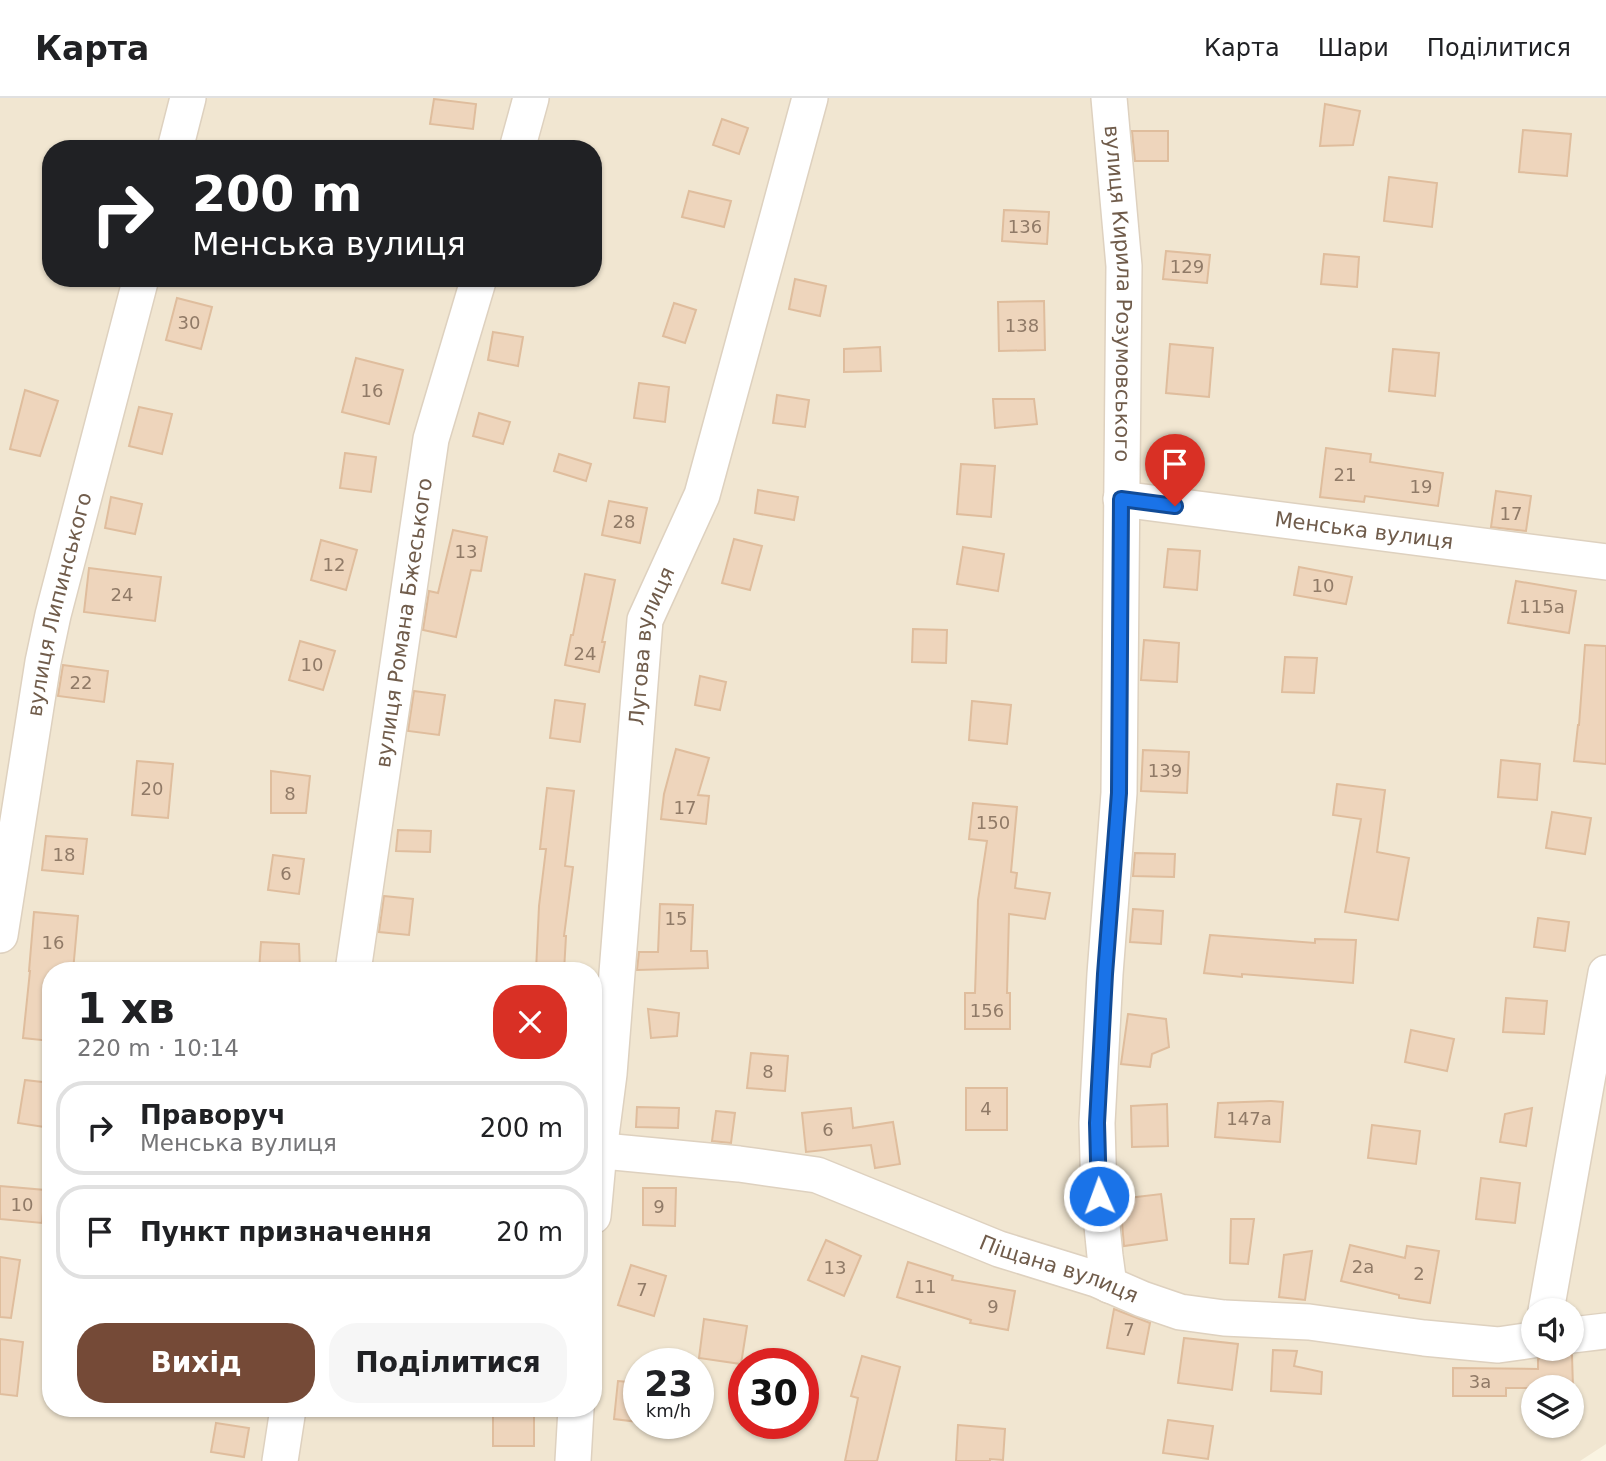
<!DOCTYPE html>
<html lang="uk">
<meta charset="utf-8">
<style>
body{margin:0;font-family:"DejaVu Sans",sans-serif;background:#f6f6f6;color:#202124;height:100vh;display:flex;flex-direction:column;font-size:26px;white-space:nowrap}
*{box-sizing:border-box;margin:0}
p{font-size:23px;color:#757577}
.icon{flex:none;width:38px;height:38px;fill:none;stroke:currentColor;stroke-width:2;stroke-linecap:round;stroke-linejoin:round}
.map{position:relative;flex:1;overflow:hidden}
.sheet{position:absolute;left:42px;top:864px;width:560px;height:455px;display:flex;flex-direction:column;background:#fff;border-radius:28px;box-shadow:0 2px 5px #0004}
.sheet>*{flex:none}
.banner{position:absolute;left:42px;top:42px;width:560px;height:147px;border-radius:28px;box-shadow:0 2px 5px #0004;background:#202124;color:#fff;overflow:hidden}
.tools{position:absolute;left:1521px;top:1200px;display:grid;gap:14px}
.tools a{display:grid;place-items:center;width:63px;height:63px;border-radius:50%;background:#fff;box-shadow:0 2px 5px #0004;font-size:35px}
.speed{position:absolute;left:623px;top:1250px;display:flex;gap:14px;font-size:35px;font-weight:700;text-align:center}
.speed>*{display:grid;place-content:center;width:91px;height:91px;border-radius:50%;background:#fff;box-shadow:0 2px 5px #0004;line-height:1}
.speed small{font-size:18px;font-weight:400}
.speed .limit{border:10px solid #d22;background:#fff;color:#111}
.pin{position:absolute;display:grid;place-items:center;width:60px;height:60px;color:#fff;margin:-72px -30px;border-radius:50% 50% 50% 0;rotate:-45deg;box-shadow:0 0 7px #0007}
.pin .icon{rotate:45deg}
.me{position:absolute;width:77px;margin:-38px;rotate:358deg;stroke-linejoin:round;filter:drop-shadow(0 0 5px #0008)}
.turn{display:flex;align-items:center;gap:24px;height:147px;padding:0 35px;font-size:32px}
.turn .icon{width:91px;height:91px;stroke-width:2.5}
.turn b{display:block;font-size:49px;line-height:60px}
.round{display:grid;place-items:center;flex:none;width:74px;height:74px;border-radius:28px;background:#f6f6f6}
.summary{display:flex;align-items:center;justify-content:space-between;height:119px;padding:0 35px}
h1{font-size:42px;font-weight:700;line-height:52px}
.action{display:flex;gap:14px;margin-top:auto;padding:14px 35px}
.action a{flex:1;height:80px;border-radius:28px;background:#754a37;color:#fff;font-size:28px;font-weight:700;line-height:80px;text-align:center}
.action a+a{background:#f6f6f6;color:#202124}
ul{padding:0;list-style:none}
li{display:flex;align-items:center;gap:21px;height:94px;margin:0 14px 10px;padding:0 21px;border:4px solid #e0e0e0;border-radius:28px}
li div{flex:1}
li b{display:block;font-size:26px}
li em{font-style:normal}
header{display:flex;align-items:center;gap:42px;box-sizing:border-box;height:98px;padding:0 35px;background:#fff;border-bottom:2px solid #e0e0e0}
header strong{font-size:33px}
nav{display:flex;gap:38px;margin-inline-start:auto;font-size:24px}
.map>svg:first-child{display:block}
</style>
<header>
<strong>Карта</strong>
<nav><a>Карта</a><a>Шари</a><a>Поділитися</a></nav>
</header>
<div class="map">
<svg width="1606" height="1363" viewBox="0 0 1606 1363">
<rect width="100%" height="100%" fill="#faf4e2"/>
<path fill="#f1e6d1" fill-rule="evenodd" d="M0 0H1606V1346L1580 1363H0ZM51 51H593V180H51ZM51 873H593V1311H51ZM1533 1213H1572V1251H1533ZM639 1265H698V1325H639ZM744 1265H803V1325H744ZM1533 1290H1572V1328H1533Z"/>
<g fill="#eed5bc" stroke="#dfbd9d" stroke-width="2">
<path d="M434 1 476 6 473 31 430 26Z"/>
<path d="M1325 6 1360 13 1353 47 1320 48Z"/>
<path d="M722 21 748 30 739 56 713 47Z"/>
<path d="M1523 32 1571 36 1567 78 1519 74Z"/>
<path d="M1132 33H1168V63H1135Z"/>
<path d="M1389 79 1437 85 1432 129 1384 123Z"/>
<path d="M689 93 731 103 724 129 682 119Z"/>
<path d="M1004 112 1049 114 1047 146 1002 143Z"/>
<path d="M1166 153 1210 157 1207 185 1163 181Z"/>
<path d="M1324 156 1359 159 1357 189 1321 186Z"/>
<path d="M795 181 826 188 820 218 789 211Z"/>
<path d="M177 200 212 209 201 251 166 242Z"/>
<path d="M1044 203 1045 252 999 253 998 204Z"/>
<path d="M674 205 696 212 685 245 663 238Z"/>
<path d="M493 234 523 239 518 268 488 262Z"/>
<path d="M1170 246 1213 250 1209 299 1166 295Z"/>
<path d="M880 249 881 273 844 274V251Z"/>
<path d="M1393 251 1439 255 1435 298 1389 293Z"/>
<path d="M356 260 403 272 389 326 342 314Z"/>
<path d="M639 285 669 289 665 324 634 320Z"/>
<path d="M25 292 58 303 40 358 10 351Z"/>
<path d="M777 297 809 302 805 329 773 325Z"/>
<path d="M993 301H1034L1037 326 995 330Z"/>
<path d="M139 309 172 316 162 356 129 348Z"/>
<path d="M479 315 510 324 503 346 473 338Z"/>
<path d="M1326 350 1371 356 1370 364 1443 375 1438 408 1365 398 1364 404 1320 399Z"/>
<path d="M345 355 376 359 371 394 340 390Z"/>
<path d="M559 356 591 366 586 383 554 373Z"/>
<path d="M1156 361 1192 364 1190 389 1154 385Z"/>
<path d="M961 366 995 368 991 419 957 416Z"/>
<path d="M758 392 798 399 794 422 755 415Z"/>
<path d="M1496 393 1531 398 1526 433 1491 429Z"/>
<path d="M111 399 142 406 135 436 105 430Z"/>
<path d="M609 403 647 410 640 445 602 437Z"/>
<path d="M453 432 487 439 481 473 471 472 456 539 423 532 429 493 438 495Z"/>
<path d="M734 441 762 448 750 492 722 485Z"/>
<path d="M321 442 357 452 346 492 311 482Z"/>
<path d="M963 449 1004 456 998 493 957 486Z"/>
<path d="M1168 451 1200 453 1197 492 1164 489Z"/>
<path d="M1299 469 1352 479 1346 506 1294 497Z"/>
<path d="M89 470 161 479 155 523 84 514Z"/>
<path d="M585 476 615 482 602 544H605L599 574 565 567 571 537H573Z"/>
<path d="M1516 483 1576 493 1569 535 1508 525Z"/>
<path d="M913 531 947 532 946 565 912 564Z"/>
<path d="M1144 542 1179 545 1177 584 1141 582Z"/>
<path d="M300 543 335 553 323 592 289 582Z"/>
<path d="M1585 547 1606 548V666L1574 663 1578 627H1579Z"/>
<path d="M1285 559 1317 560 1314 595 1282 594Z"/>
<path d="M63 567 108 573 104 604 58 598Z"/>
<path d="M700 578 726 584 720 612 695 607Z"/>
<path d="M414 593 445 597 439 637 408 633Z"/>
<path d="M555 602 585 606 580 644 550 640Z"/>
<path d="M972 603 1011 607 1007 646 969 642Z"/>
<path d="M676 651 709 660 698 697 709 698 706 726 661 721 664 696Z"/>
<path d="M1143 652 1189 654 1187 695 1141 693Z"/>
<path d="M1501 662 1540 666 1537 702 1498 699Z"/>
<path d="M137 663 173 666 168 720 132 717Z"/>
<path d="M271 673 310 678 306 715H271Z"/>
<path d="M1337 686 1385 692 1377 754 1409 760 1398 822 1345 814 1361 721 1333 717Z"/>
<path d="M547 690 574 693 565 768 573 769 564 838H566L564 873H536L539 808 546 751H540Z"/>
<path d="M973 705 1017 709 1011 774 1017 775 1015 790 1050 795 1045 821 1009 816 1007 895H1010V931H965V895H975L978 802 987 743 969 741Z"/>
<path d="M1552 714 1591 720 1585 756 1546 750Z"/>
<path d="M398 732 431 733 430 754 396 753Z"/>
<path d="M46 738 87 741 83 776 42 772Z"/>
<path d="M1135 755 1175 756 1174 779 1133 778Z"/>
<path d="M273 757 304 761 299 796 268 792Z"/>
<path d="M384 798 413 801 409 837 379 834Z"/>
<path d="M660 806 693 807 691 853H707L708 870 637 872 639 854H658Z"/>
<path d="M1133 811 1163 813 1161 846 1130 844Z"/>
<path d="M34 814 78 818 73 873H51V943L23 940 30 873H29Z"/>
<path d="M1538 820 1569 824 1565 853 1534 849Z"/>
<path d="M1210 837 1315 845V841L1356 842 1353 885 1242 876V879L1204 875Z"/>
<path d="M261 844 299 846 300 873H259Z"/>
<path d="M1506 900 1547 903 1544 936 1503 934Z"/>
<path d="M648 911 679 915 677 938 651 940Z"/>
<path d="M1128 916 1166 921 1169 949 1152 956 1150 969 1121 966Z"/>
<path d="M1411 932 1454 941 1447 973 1405 964Z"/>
<path d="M751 955 788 958 785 993 747 990Z"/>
<path d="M25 982 51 985V1030L18 1025Z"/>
<rect x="966" y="990" width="41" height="42"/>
<path d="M1271 1003 1283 1004 1280 1044 1215 1039 1218 1005Z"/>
<path d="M1167 1006 1168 1048 1132 1049 1131 1008Z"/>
<path d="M637 1009 679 1010 678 1030 636 1029Z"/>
<path d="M851 1010 853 1030 893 1024 900 1066 875 1070 871 1047 806 1054 802 1015Z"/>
<path d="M1532 1010 1526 1048 1500 1044 1505 1016Z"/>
<path d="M716 1013 735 1015 731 1045 712 1043Z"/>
<path d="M1372 1027 1420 1033 1416 1066 1368 1060Z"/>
<path d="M1481 1080 1520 1085 1515 1125 1476 1121Z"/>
<path d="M0 1088 45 1092 42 1125 0 1121Z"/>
<path d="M643 1090H676L675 1128 643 1127Z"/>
<path d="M1161 1096 1167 1142 1124 1148 1120 1101Z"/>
<path d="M1231 1121H1254L1248 1166 1230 1165Z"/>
<path d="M826 1142 861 1158 844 1198 808 1182Z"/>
<path d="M1350 1147 1405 1160 1407 1148 1439 1153 1430 1205 1399 1200V1197L1341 1183Z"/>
<path d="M1312 1153 1305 1202 1279 1199 1284 1157Z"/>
<path d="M0 1159 20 1162 11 1220 0 1219Z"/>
<path d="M908 1164 953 1178 952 1182 1015 1193 1008 1232 970 1225 971 1222 897 1199Z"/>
<path d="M631 1167 666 1178 654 1218 618 1207Z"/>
<path d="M1114 1211 1150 1225 1144 1256 1107 1250Z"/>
<path d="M704 1221 747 1228 741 1266 699 1260Z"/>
<path d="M1184 1240 1238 1246 1232 1292 1178 1285Z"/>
<path d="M0 1241 23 1244 17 1298 0 1296Z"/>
<path d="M1273 1252 1297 1253 1294 1268 1322 1274 1321 1296 1271 1293Z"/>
<path d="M1550 1252H1559L1565 1256 1572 1257 1573 1290H1506V1298H1453V1270L1538 1271V1261L1545 1258Z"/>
<path d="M862 1258 900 1269 877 1363H845L858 1300 851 1298Z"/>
<path d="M618 1283 639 1285V1324L614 1321Z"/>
<path d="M534 1311V1348H493V1312Z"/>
<path d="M1168 1322 1213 1328 1208 1361 1163 1355Z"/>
<path d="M216 1325 249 1330 244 1359 211 1354Z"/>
<path d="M958 1327 1005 1331 1003 1362 990 1361V1363H956Z"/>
</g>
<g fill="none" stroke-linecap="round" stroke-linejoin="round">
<g stroke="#ded1bf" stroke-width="38">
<g id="minor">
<path id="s1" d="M1109 0 1124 168 1119 695 1105 876 1097 1025 1099 1098 1105 1158 1109 1187"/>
<path d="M175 51 188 0"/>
<path d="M517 51 531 0"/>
<path id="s2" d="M1121 401 1606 464"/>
<path id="s3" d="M0 837 43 564 53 517 141 180"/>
<path id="s4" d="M353 873 431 341 479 180"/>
<path id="s5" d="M593 1052 739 1066 817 1077 999 1151 1096 1181 1142 1201 1180 1214 1224 1220 1309 1224 1424 1240 1498 1247 1533 1242"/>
<path id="s6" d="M593 1118 599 1053 609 976 645 522 702 397 810 0"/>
<path d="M1546 1213 1606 875"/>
<path d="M1572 1237 1606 1233"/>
<path d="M280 1363 288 1311"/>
<path d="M573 1363 576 1311"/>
</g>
</g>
<use href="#minor" stroke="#fff" stroke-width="35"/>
</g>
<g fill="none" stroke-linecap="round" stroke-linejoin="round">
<g stroke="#114b97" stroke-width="18">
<path id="route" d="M1099 1098 1097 1025 1105 876 1119 695 1121 401 1175 408"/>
</g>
<use href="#route" stroke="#1a73e8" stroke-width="12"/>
</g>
<g text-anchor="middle" stroke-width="5" stroke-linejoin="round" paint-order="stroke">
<g font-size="18" fill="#907a67">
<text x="1025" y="135">136</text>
<text x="1187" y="175">129</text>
<text x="189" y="231">30</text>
<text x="1022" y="234">138</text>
<text x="372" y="299">16</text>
<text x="1345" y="383">21</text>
<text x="1421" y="395">19</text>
<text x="1511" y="422">17</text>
<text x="624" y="430">28</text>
<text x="466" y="460">13</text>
<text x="334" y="473">12</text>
<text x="1323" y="494">10</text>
<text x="122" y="503">24</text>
<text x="1542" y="515">115а</text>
<text x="585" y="562">24</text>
<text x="312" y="573">10</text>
<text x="81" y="591">22</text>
<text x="1165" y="679">139</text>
<text x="152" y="697">20</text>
<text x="290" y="702">8</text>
<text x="685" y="716">17</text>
<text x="993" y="731">150</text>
<text x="64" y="763">18</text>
<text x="286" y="782">6</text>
<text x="676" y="827">15</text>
<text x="53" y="851">16</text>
<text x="987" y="919">156</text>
<text x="768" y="980">8</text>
<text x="986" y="1017">4</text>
<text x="1249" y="1027">147а</text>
<text x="828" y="1038">6</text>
<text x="22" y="1113">10</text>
<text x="659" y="1115">9</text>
<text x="1363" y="1175">2а</text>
<text x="835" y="1176">13</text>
<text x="1419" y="1182">2</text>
<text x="925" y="1195">11</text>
<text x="642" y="1198">7</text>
<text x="993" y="1215">9</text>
<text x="1129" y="1238">7</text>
<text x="1480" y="1290">3а</text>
</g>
<g font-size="21" fill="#705c4b" stroke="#fef7e8">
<text dy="7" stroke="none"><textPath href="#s1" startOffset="196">вулиця Кирила Розумовського</textPath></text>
<text dy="7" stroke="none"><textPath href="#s2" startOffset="245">Менська вулиця</textPath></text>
<text dy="7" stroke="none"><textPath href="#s3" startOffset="336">вулиця Липинського</textPath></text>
<text dy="7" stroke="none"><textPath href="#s4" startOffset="352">вулиця Романа Бжеського</textPath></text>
<text dy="7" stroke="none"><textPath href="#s6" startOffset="574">Лугова вулиця</textPath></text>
<text dy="7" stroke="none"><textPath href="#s5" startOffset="485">Піщана вулиця</textPath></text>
</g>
</g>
</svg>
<div class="tools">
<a><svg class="icon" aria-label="sound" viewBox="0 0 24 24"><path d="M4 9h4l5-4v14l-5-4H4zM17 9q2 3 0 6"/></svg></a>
<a><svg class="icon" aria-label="layers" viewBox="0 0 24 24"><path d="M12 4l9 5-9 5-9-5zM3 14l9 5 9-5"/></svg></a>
</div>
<div class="speed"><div>23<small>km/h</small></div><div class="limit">30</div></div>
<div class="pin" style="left:1175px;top:408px;background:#d93025"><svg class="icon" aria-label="arrive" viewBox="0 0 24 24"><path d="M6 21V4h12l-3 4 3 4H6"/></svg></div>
<svg class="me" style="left:1099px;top:1098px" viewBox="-20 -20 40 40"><circle r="17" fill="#1a73e8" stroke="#fff" stroke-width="3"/><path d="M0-11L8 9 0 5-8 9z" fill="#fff"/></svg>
<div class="banner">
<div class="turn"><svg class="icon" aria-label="right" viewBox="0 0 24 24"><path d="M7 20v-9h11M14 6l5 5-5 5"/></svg><div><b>200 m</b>Менська вулиця</div></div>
</div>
<section class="sheet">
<div class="summary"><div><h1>1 хв</h1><p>220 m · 10:14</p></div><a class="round" style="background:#d93025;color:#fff"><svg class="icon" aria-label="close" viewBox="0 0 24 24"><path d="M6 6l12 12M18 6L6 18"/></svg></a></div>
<ul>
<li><svg class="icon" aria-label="right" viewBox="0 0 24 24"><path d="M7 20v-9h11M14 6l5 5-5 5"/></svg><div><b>Праворуч</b><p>Менська вулиця</p></div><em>200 m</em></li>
<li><svg class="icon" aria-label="arrive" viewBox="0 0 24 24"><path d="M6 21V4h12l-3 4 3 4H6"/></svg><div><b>Пункт призначення</b></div><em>20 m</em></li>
</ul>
<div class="action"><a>Вихід</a><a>Поділитися</a></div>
</section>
</div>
